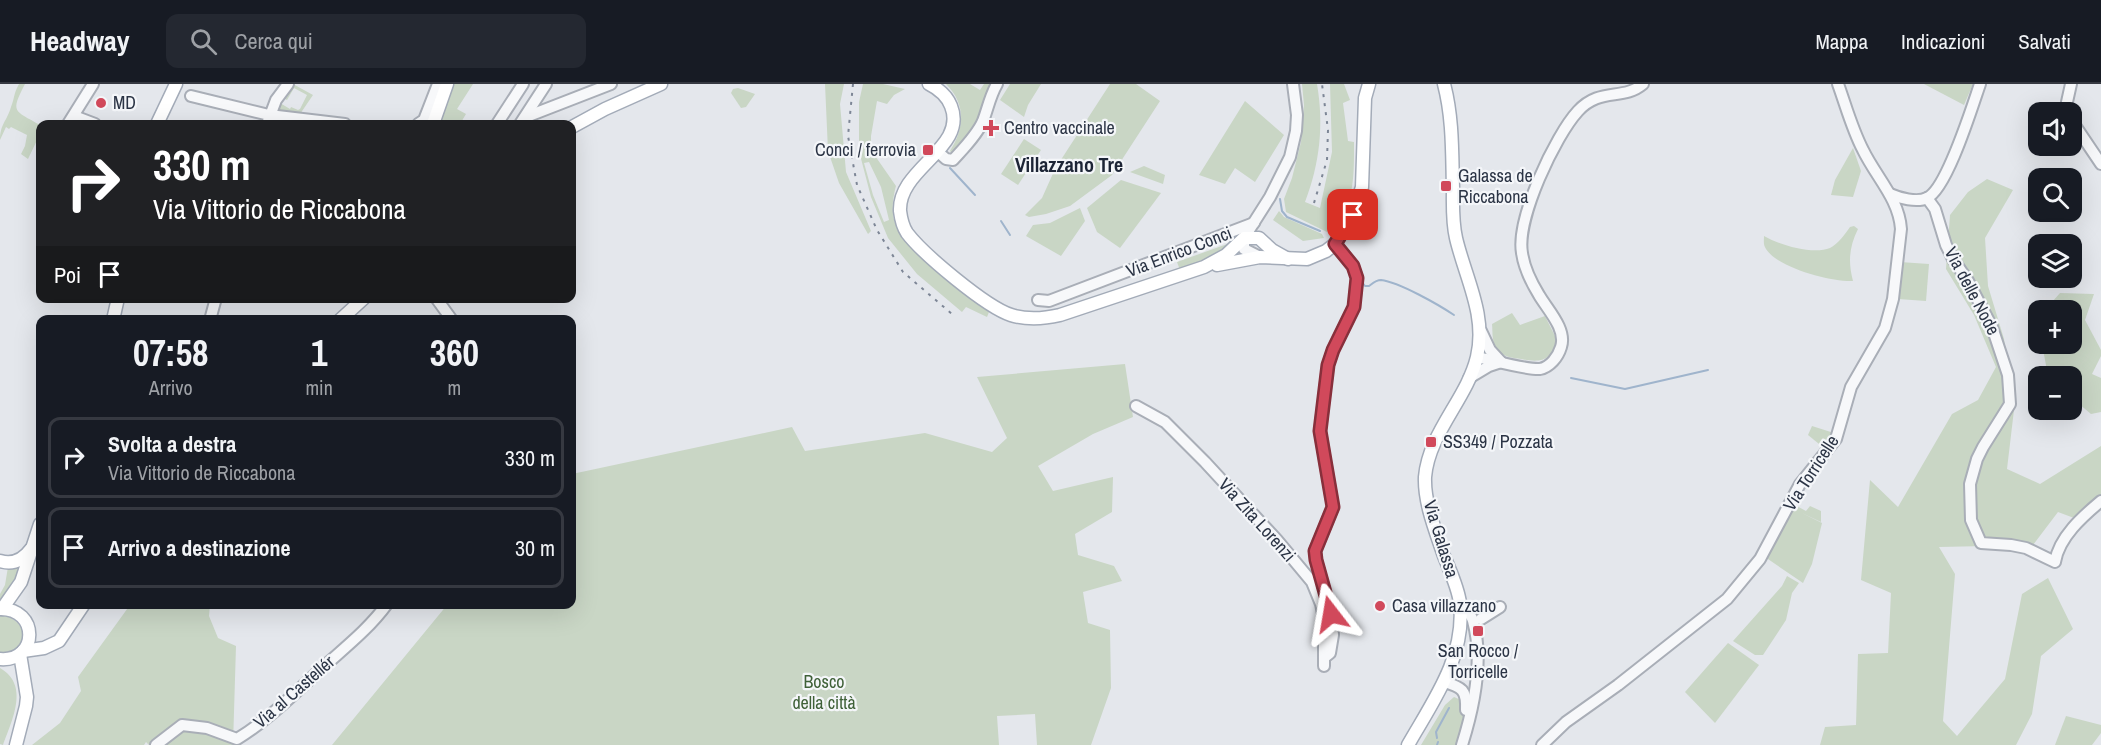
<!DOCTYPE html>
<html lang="it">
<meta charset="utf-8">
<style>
body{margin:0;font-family:"Archivo Narrow",sans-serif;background:#242831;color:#f1f3f6;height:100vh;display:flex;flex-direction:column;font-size:22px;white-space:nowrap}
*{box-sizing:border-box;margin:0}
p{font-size:20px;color:#9ea1a6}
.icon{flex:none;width:33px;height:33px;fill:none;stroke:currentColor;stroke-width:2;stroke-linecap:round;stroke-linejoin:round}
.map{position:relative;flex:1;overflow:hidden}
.sheet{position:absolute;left:36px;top:231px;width:540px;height:294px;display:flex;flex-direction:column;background:#171b24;border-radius:12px;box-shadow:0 6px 24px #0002}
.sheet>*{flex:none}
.guide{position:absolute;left:36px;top:36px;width:540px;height:183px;border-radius:12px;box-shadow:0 6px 24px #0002;background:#202124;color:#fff;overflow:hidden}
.fabs{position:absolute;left:2028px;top:18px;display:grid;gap:12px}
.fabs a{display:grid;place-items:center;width:54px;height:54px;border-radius:12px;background:#171b24;box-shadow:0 6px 24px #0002;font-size:30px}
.pin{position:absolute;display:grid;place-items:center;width:51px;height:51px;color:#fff;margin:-26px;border-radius:12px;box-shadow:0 3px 9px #0006}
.me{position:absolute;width:66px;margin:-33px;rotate:346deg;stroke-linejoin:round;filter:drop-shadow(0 0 4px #0008)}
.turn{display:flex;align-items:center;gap:21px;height:126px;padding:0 18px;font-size:27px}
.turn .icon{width:78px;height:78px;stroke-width:2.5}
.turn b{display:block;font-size:42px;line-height:51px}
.then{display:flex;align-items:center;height:57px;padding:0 18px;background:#0003;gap:12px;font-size:22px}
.eta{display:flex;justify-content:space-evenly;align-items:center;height:102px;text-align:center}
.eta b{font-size:36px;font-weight:800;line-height:42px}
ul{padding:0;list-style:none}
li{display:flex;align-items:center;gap:18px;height:81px;margin:0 12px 9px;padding:0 6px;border:3px solid #363941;border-radius:12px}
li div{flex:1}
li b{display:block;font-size:22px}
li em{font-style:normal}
header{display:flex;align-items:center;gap:36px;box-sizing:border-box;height:84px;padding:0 30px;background:#171b24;border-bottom:2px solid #363941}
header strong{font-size:28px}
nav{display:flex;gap:33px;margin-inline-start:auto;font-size:21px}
.search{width:420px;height:54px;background:#242831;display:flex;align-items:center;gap:15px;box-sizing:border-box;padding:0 21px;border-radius:12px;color:#9ea1a6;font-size:22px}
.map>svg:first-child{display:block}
</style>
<header>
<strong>Headway</strong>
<div class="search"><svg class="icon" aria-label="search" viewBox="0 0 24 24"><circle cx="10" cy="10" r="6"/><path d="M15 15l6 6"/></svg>Cerca qui</div>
<nav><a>Mappa</a><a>Indicazioni</a><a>Salvati</a></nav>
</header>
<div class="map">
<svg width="2101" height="661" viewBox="0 0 2101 661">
<rect width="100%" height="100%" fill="#e4e7ec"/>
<g fill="#c9d6c5" fill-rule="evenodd">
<path d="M19 0H25C10 29 14 26 40 41V50L28 75 21 70 25 62 27 51 11 43 9 45 6 43 0 56C0 40 7 37 11 23 15 13 13 11 19 0Z"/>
<path d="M293 0 313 11 298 33 275 30 280 19 290 25 291 23 298 26 300 25 307 11 294 4 287 16 283 14Z"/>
<path d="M449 0H473L457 25 466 30 460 40H436Z"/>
<path d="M825 0H844L840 20 846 88 871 147 868 150 839 99 828 67Z"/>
<path d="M863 0H883L905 5 894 11 887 20 877 17 871 52V66L896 102C893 113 890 132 897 143 917 177 959 204 989 228L987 233 966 223 962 228 917 190 888 154 871 113 859 67V18ZM869 78 881 103 889 136 884 138 873 111 864 79Z"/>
<path d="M946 0H970L980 6 984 0H994L981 35 954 72 950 67C964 45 967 21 946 0Z"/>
<path d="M1010 0H1041L1028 21 1024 33 1000 16Z"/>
<path d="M1110 0H1136L1160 17 1112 91 1070 122 1046 130 1029 133 1025 131 1042 114 1055 85Z"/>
<path d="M1302 0H1317C1324 41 1320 79 1305 118L1320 124 1332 68 1330 0H1344L1350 16 1343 19 1348 57 1354 58C1354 83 1355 112 1341 134 1337 139 1331 144 1327 148L1286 128 1284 115 1292 94 1301 58 1304 21Z"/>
<path d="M1924 0H1973L1964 21Z"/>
<path d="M738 4 755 10 746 23 741 24 731 9 733 5Z"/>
<path d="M1245 17 1284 51 1255 98 1235 84 1225 100 1199 91Z"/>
<path d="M1024 55 1041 66 1018 101 1001 90Z"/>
<path d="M1853 64 1861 87 1853 113 1831 111 1835 96Z"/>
<path d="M1144 82 1165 91 1163 100 1130 88Z"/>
<path d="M1987 95 2013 106 1985 154 1988 202 2004 255 2014 326 2007 385 2040 400 2101 362V411L2074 434 2058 428 2033 461 1939 463 1955 490 1943 637 1957 652 2005 595 2022 510 2048 494 2073 545 2041 572 2032 630 2016 661H1820L1825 643 1856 641 1858 570 1888 569 1891 509 1861 496 1870 396 1898 423 1952 330 1978 316 1996 283 1974 231 1946 185 1950 131 1968 108Z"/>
<path d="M1121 96 1161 109 1120 164 1097 148 1087 124Z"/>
<path d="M1080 124 1085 137 1061 172 1026 152 1033 141 1050 139Z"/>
<path d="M1279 127 1284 133 1322 150 1324 154 1303 157 1273 136Z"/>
<path d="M1854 142 1858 145C1849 163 1848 178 1853 197 1831 198 1778 184 1766 165 1763 161 1764 157 1764 152 1779 161 1813 171 1830 164 1838 160 1845 150 1850 143Z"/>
<path d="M1236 151 1237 152C1222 170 1202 177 1180 186L1177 178 1230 159 1229 154Z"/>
<path d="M1900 178 1929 180 1926 217 1898 215Z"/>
<path d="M2060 209 2094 210 2085 236 2101 266V272L2092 290 2101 294V328L2091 330 2072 314V292H2048L2042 260H2072V226H2045Z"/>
<path d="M1512 229 1520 241 1545 232 1557 256C1551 277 1541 279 1521 275 1513 274 1504 273 1499 267 1491 260 1493 249 1492 240Z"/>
<path d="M1125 280 1133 333 1093 350 1038 382 1053 407 1113 393 1112 428 1075 450 1078 471 1114 482 1122 497 1083 508 1088 539 1110 546 1111 604 1091 661H1037L1035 630 997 632 999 661H332L447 521 572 520V390L792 343 805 367 925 349 992 368 1007 354 977 293Z"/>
<path d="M1812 342 1834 349 1824 364 1808 351Z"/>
<path d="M1793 420 1806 427 1810 422 1821 427V438L1802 429 1822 439 1812 480 1803 499 1765 473Z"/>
<path d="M22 479 13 503 0 516V510L5 501 8 483Z"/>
<path d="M1787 492 1799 499 1792 509 1786 536 1763 571H1755L1733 557 1782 502Z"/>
<path d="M130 521H210L209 532 218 554 236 562 233 661H149L146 658 144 661H32L60 639 81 607 78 593Z"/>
<path d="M0 531C31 535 30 568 0 570Z"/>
<path d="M1728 559 1759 581 1715 639 1685 608Z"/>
<path d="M0 584C30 601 12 636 3 661L0 660Z"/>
<path d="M1454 613 1461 616C1467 630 1460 647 1456 661H1421L1445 621Z"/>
<path d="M2066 632 2101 641V649L2092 661H2055Z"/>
</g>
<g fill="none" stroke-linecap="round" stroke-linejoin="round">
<g stroke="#9fb4cc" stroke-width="2">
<path d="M950 84 975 111"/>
<path d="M1280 115 1282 127 1287 133 1320 147"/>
<path d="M1001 137 1010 151"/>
<path d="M1362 198 1365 202H1369C1373 199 1376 196 1381 196 1399 198 1439 221 1454 231"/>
<path d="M1571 294 1625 305 1708 286"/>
<path d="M1437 654 1436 648 1449 624"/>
<path d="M1437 661 1438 658"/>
</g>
<g stroke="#a9aeb7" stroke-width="14">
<g id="minor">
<path d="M191 12 269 31 345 40"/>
<path d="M2068 28 2067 18 2071 0"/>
<path d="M74 32 95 40"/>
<path d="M526 33 611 0"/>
<path d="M2072 37 2101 80"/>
<path d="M68 40 93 0"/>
<path d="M267 40 276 16 288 0"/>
<path d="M418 40 424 36 438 0"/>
<path d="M497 40 523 0"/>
<path d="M520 40 546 0"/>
<path d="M937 67 946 75 953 76C963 65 977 51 983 37 988 24 990 12 997 0"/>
<path d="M1890 110C1899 114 1917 119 1927 114 1947 105 1972 23 1980 0"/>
<path d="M1927 114 1935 125 1946 161 1953 175 1968 197 1992 243 2008 291 2010 320 1983 363 1977 375 1970 400 1971 436 1981 459 2011 461 2026 464 2055 478C2059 453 2083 432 2101 417"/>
<path d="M1260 173 1244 165V154L1270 113 1290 73 1296 47 1297 31 1293 0"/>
<path d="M436 214 452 236"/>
<path d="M1038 216 1049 217 1254 139"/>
<path d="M210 236 216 214"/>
<path d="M1481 247 1490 266 1501 278"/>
<path d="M1477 273C1492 276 1526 286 1540 285 1550 283 1558 273 1561 263 1567 245 1547 225 1539 211 1531 198 1524 183 1522 169 1516 135 1555 52 1578 27 1600 3 1623 17 1643 0"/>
<path d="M1469 294 1489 282 1501 278"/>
<path d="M1136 322 1165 338 1205 378 1277 456 1312 498 1321 520 1324 534V582"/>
<path d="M1460 518C1465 524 1471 530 1473 537 1484 576 1474 623 1462 661"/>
<path d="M1481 535 1500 523"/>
<path d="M1325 573 1330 569 1333 551 1331 530 1316 476 1315 467 1333 423 1320 347 1328 281 1333 266 1354 223 1357 194 1353 182 1335 160"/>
<path d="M1444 598C1462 603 1467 606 1466 626"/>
<path d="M156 661 182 641 207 644 237 655C268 636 293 611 320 586 343 565 368 546 387 520"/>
<path d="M1542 661 1566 638 1618 601 1727 515 1760 475 1800 400 1836 355 1851 303 1885 244 1893 215 1901 145C1899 115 1876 93 1863 66 1852 45 1846 22 1838 0"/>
</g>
</g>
<g stroke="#a3abb8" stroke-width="15">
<g id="major">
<path d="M929 0C939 5 947 12 951 22 968 64 898 84 900 127 901 135 903 143 907 149 923 170 986 223 1011 231 1027 236 1043 235 1060 231L1204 183 1226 171 1244 154H1259L1272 166 1288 175"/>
<path d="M157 40 176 0"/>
<path d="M433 40 447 0"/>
<path d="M572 43 605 25 661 0"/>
<path d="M1217 181 1260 173 1307 175 1326 167 1335 160 1353 131 1362 103 1365 14 1369 0"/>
<path d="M113 236 118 214"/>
<path d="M340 236 364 214"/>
<path d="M0 477C13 481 23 476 31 465"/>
<path d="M0 525C39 524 39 578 0 575"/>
<path d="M2 525 21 498 40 440"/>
<path d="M23 567 44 564 59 557 84 520"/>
<path d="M16 661 26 622 27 613 20 570"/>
<path d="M1408 661C1433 617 1466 573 1460 519 1458 503 1450 487 1444 472 1436 448 1424 419 1425 393 1429 348 1467 315 1477 273 1487 231 1465 193 1456 154 1452 137 1453 120 1453 104 1452 69 1453 34 1444 0"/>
</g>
</g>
<use href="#minor" stroke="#f7f8fa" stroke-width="10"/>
<use href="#major" stroke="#fff" stroke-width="12"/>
<g stroke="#7d8696" stroke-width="2" stroke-dasharray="3 6" stroke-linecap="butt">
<path d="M853 0 848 52 857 101 877 146 903 188 952 230"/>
<path d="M1314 119 1327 76 1328 46 1322 0"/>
</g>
</g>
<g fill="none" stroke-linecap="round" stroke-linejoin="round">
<g stroke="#882f3b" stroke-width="15">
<path id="route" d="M1331 530 1316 476 1315 467 1333 423 1320 347 1328 281 1333 266 1354 223 1357 194 1353 182 1335 160 1353 131"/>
</g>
<use href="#route" stroke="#d1495b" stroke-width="10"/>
</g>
<g fill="#d1495b" stroke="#f4f6f9" stroke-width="2">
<circle cx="101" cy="19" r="6"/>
<path d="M988 35h6v6h6v6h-6v6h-6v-6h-6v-6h6z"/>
<rect x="922" y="60" width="12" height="12" rx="3"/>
<rect x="1440" y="96" width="12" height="12" rx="3"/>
<rect x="1425" y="352" width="12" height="12" rx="3"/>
<circle cx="1380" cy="522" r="6"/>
<rect x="1472" y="541" width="12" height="12" rx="3"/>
</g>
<g text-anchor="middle" stroke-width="4.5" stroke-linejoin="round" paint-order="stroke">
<g font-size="18" fill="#2b3445" stroke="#f4f6f9" text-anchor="start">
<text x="113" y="25">MD</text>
<text x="1004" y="50">Centro vaccinale</text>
<text x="916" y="72" text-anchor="end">Conci / ferrovia</text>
<text x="1458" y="98">Galassa de<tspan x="1458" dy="21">Riccabona</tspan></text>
<text x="1443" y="364">SS349 / Pozzata</text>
<text x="1392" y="528">Casa villazzano</text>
<text x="1478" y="573" text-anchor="middle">San Rocco /<tspan x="1478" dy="21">Torricelle</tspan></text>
</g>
<g font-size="18" fill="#2b3445" stroke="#f4f6f9">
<text transform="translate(1179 168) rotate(-21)" y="6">Via Enrico Conci</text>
<text transform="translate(1972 207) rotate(62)" y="6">Via delle Node</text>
<text transform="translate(1811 389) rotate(-57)" y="6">Via Torricelle</text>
<text transform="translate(1257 436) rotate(48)" y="6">Via Zita Lorenzi</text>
<text transform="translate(1441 455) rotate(73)" y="6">Via Galassa</text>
<text transform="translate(294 608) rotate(-41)" y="6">Via al Castellér</text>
</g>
<g font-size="18" fill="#3f6138" stroke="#f4f6f9">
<text x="824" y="604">Bosco<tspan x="824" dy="21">della città</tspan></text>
</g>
<g font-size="20" font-weight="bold" fill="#1d2536" stroke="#f4f6f9">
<text x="1069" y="88">Villazzano Tre</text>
</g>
</g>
</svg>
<div class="fabs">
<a><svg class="icon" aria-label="sound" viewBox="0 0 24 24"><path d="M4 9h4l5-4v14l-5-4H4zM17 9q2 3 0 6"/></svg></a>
<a><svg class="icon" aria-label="search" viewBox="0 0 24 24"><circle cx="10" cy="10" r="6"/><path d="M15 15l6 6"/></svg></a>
<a><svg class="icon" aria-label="layers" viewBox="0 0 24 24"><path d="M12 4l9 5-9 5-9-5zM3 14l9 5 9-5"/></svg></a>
<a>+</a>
<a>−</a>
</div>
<div class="pin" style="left:1353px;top:131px;background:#d93025"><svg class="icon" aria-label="arrive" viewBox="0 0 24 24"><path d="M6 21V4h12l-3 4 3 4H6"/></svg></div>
<svg class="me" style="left:1331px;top:530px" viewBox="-20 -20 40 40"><path d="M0-17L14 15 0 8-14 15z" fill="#d1495b" stroke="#fff" stroke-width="4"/></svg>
<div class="guide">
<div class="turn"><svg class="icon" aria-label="right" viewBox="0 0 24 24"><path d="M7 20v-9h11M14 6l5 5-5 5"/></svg><div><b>330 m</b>Via Vittorio de Riccabona</div></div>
<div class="then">Poi<svg class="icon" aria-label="arrive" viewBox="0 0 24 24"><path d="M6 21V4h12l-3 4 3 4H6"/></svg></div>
</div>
<section class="sheet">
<div class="eta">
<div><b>07:58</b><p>Arrivo</p></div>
<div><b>1</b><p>min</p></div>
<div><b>360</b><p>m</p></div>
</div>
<ul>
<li><svg class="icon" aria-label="right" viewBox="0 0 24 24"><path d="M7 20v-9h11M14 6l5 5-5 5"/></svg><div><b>Svolta a destra</b><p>Via Vittorio de Riccabona</p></div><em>330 m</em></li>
<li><svg class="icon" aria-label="arrive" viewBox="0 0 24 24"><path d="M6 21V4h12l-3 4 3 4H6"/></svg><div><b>Arrivo a destinazione</b></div><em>30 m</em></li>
</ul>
</section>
</div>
